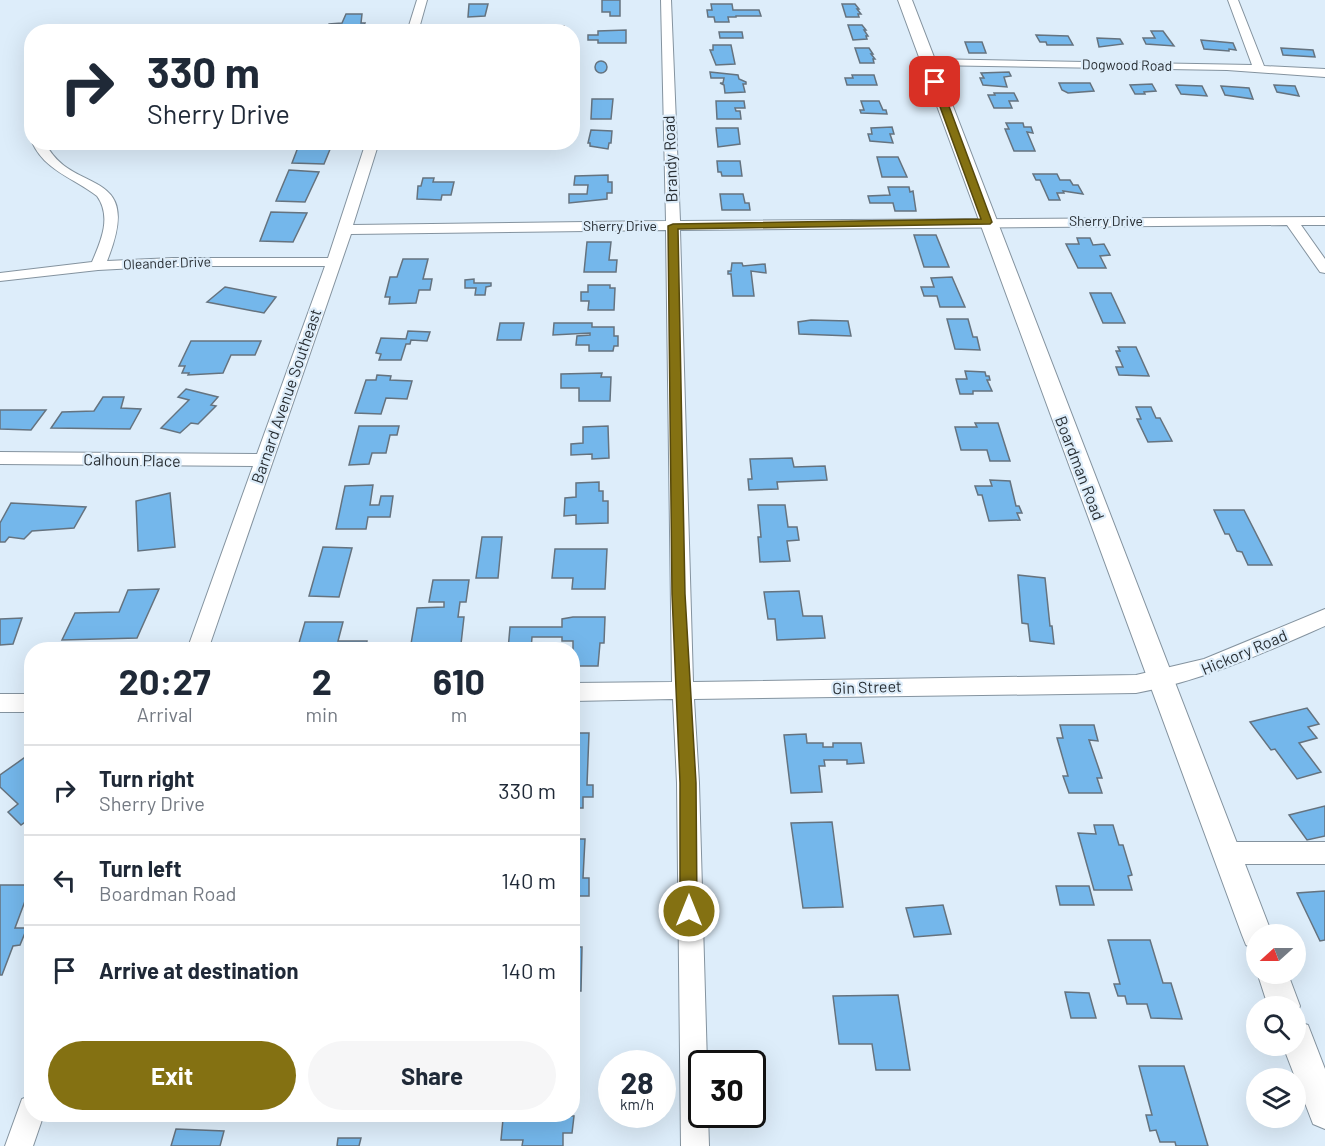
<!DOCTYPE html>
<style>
body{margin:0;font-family:Barlow,sans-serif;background:#f6f6f7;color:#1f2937;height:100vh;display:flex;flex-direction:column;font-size:22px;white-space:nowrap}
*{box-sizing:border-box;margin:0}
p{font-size:20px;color:#747a83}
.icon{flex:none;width:33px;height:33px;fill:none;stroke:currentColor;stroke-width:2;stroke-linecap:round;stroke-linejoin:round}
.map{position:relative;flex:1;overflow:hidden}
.panel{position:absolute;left:24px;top:642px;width:556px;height:480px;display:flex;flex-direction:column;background:#fff;border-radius:24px;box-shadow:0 6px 24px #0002}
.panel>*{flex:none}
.guide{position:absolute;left:24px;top:24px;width:556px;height:126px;border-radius:24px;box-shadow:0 6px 24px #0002;background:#fff;color:#1f2937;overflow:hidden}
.needle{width:39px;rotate:249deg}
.buttons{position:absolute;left:1246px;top:924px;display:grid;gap:12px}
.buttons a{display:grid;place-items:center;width:60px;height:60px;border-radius:50%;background:#fff;box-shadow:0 6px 24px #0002;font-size:30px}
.speed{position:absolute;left:598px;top:1050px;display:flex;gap:12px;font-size:30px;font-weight:700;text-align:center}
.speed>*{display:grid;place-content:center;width:78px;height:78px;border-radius:50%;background:#fff;box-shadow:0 6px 24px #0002;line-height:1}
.speed small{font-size:15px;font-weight:400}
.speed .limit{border:3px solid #111;border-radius:9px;background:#fff;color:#111}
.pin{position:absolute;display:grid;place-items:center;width:51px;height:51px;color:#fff;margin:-26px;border-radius:12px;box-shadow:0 3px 9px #0006}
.me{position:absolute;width:66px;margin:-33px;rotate:0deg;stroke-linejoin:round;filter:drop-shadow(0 0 4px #0008)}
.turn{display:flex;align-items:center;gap:21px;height:126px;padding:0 24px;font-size:27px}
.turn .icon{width:78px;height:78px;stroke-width:2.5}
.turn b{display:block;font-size:42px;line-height:51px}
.eta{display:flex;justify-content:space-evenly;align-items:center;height:102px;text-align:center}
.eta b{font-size:36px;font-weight:700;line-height:42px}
.button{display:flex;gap:12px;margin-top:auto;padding:12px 24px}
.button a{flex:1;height:69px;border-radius:36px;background:#847112;color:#fff;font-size:24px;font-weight:700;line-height:69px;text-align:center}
.button a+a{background:#f6f6f7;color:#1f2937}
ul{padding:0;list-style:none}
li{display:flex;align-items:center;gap:18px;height:90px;padding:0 24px;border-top:2px solid #e0e1e3}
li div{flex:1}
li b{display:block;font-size:22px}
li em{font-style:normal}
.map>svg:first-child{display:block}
</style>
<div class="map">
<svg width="1325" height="1146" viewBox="0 0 1325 1146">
<rect width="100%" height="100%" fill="#ddedfa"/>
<g fill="#74b7eb" stroke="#65737f" stroke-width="1.5">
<path d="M602 0H620V16H610V12H602Z"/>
<path d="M469 4H488L485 16 468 17Z"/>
<path d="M711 4H732L733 10H759L761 16H736V17H728L729 22H715L714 17H708L707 10H712Z"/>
<path d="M842 4H855L859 9H857L861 14H858L859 17H846Z"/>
<path d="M346 14H362L361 23H365L362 30 339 32 340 29 327 28 329 24 342 23Z"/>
<path d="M848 25H862L866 30H864L868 36H866L867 39 853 40Z"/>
<path d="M547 26H564L563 32H547Z"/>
<path d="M457 27H481L480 32H456Z"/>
<path d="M626 30V43H598V40H588V35H598V31Z"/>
<path d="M1151 31H1163L1174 46 1146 44 1143 38H1155Z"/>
<path d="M719 32H742L743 38H720Z"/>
<path d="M1036 35 1068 36 1073 45H1047L1046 42H1040Z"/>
<path d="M1097 38 1120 39 1123 44 1099 47Z"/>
<path d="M1201 40 1233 43 1236 50 1229 49V51L1204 49Z"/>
<path d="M965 42H982L986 53H969Z"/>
<path d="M713 45H731L735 64 716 65 710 50H713Z"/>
<path d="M855 48H869L873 54H871L875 59H873L874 63H860Z"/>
<path d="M1281 48 1313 50 1315 57 1283 55Z"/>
<circle cx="601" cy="67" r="6"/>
<path d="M710 72 738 75 739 79 746 82V84H743L745 92 725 93 724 85 720 83H723L724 78H711Z"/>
<path d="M1009 72 1011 76 1004 77 1007 87 983 85 980 78H984L981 73Z"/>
<path d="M852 75H874L877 85H847L845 78H853Z"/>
<path d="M1059 83H1090L1094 91 1068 93 1062 90Z"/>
<path d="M1152 84 1156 91 1144 92 1145 94H1135L1130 85Z"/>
<path d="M1176 85 1202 86 1207 96 1181 94Z"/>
<path d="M1274 85 1295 86 1299 96 1277 92Z"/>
<path d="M1221 86 1249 88 1253 99 1225 95Z"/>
<path d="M994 93H1014L1018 101H1009L1012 108H994L988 95H995Z"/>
<path d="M592 99H613L611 119H591Z"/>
<path d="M716 101H744L745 108H735L736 111H740L741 119H717Z"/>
<path d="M861 101H879L883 110H886L887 114 861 113 860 110H864Z"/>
<path d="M1006 123H1023L1024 127H1031L1033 133 1027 132 1035 151H1014L1005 129H1009Z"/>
<path d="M892 127 894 134H890L893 143 870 141 868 134H872L871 128Z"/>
<path d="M716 128H738L740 144 718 147Z"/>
<path d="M591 130 612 131 611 143H609L608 149 590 146V143H588Z"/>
<path d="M300 142H333L324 164 292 163Z"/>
<path d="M877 157H898L907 177H882Z"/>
<path d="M717 161H740L742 176H722L721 172H718Z"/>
<path d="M289 170 319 172 305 202 276 201Z"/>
<path d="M1033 174H1057L1060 180H1070L1073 185H1078L1083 194 1063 191 1064 193H1057L1060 200H1049L1040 180H1036Z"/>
<path d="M608 175V182H612V193H607V199L569 203V194H587L588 185H574L575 176Z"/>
<path d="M423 178H434L433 182H454L451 195H442L441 200 417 199 418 186H421Z"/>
<path d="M888 187H909L910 192 913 191 916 211H895L893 203H870L868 196 890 195Z"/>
<path d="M720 194H743L745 203H749L750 210H722Z"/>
<path d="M271 212 307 213 293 242 260 241Z"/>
<path d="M914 235H936L949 267H924Z"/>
<path d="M1077 238H1090L1093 245 1104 244 1110 255 1100 256 1106 268H1078L1066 244H1079Z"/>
<path d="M587 242H611L609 260H617L616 272H584Z"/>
<path d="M403 259H428L423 279H432L430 290H419L416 303 389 304 390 297H385L390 277H397Z"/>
<path d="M732 263H742L743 266 765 264 766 273 751 271 754 296H733L731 274H728V271H731Z"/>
<path d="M952 277 965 307H940L937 296H924L921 287H934L931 278Z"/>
<path d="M474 279V283H491V286L486 287 485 295H475L476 288H465V280Z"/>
<path d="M588 285H610V288H615L614 310H588L589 301H581V292H588Z"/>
<path d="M225 287 276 297 264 313 207 302Z"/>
<path d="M1090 293H1111L1125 323H1103Z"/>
<path d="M947 319H968L973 337H977L980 350 955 349Z"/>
<path d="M811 320 848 321 851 336 799 334 798 322Z"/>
<path d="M500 323H524L521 340H497Z"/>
<path d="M554 323H592V327H614V336H618V346H614L613 351H589V345H576L577 336 590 335V333L553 335Z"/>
<path d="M408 331 430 332 427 341 411 340 410 344H406L401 360H379L381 354 376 353 381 338 406 339Z"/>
<path d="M191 341H261L255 355H231L223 373 188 375 189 373H182L185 366H179Z"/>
<path d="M1118 347H1136L1149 376 1119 375 1116 367H1123L1116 351H1120Z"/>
<path d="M965 371 985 372 986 376H989L990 380H987L992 391H973V394H960L956 379H967Z"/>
<path d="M602 373 601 377H611L610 401H579V388H561V374Z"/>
<path d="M377 375 391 376 390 380 412 381 407 399 386 398 381 414 355 413 366 380H376Z"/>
<path d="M186 389 218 397 211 405 216 406 198 424 191 423 180 433 161 428 189 400 178 397Z"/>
<path d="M103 397H124L121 408 141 409 130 429 51 428 62 412 94 411Z"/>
<path d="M1136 407H1151L1156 418H1160L1172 441 1148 442 1137 419H1141Z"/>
<path d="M0 410H46L31 430 0 429Z"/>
<path d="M975 423H998L1010 461H990L987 450H961L955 427H977Z"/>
<path d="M359 426H399L397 435H390L386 453H372L369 464 349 465Z"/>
<path d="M608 426 609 458 592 459V454L571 455V444L583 443V427Z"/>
<path d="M792 458 794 467 825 466 827 480 777 482 778 489 749 490 748 479H752L750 459Z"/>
<path d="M990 480 1010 481 1016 506H1019L1022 513H1017L1020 520 989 521 982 495H978L975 486H992Z"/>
<path d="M599 482V491H603V501H608V523L576 524V515L564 516 565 498 576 497V483Z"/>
<path d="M373 485 370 505H379L381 496H393L390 517H368L366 529H336L345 486Z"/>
<path d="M170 493 175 547 138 551 136 501Z"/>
<path d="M11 503 86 507 74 528 32 531 24 539 9 537 5 542H0V523Z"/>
<path d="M758 505H785L788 527H797L799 540 787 541 790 561 760 562 758 537H761Z"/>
<path d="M1214 510H1244L1272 565H1248L1242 552 1237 551 1229 534H1225Z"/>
<path d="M482 537H502L498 578H476Z"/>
<path d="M323 547 352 548 339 597 309 596Z"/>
<path d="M555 549H607L605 589H572L573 578H552Z"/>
<path d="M1018 575 1045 578 1050 626H1052L1054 644 1030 641 1028 624 1022 623Z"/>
<path d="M433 580H469L466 602H460L458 617H464L461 644H411L417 608 444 607V602H429Z"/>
<path d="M159 589 137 638 62 640 75 613 119 612 128 590Z"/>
<path d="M799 591 803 616H822L825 638 777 640 775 619H768L764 592Z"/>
<path d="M573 617H605L604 643H600L598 666H573V641H562V637H532L531 650H508L510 627H562V619Z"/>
<path d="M22 618 13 644 0 645V619Z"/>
<path d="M305 622H343L338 641H367L366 650H297Z"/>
<path d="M1307 708 1319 724 1308 727 1317 738 1299 743 1321 772 1297 779 1275 749 1271 750 1250 722Z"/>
<path d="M1060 725H1094L1098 741 1089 740 1102 778H1097L1102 793H1069L1063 776H1068L1057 738H1063Z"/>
<path d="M573 733H589L587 785H593V797H583V808H573Z"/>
<path d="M806 734 807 743H823V747H833V743H861L864 763 847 764V760H824L825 766H819L822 792 791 793 784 735Z"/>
<path d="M31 753 32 817 21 825 8 812 18 804 0 787V775Z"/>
<path d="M1325 806V836L1307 840 1289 815Z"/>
<path d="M832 822 843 907 803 908 791 823Z"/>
<path d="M1094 825H1113L1119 845H1123L1132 875 1128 876 1132 890H1094L1078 833 1096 834Z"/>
<path d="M573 839H585L583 878H589V896H573Z"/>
<path d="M0 885H31L15 928H27L20 945 13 946 2 975H0Z"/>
<path d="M1056 886H1089L1094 905H1060Z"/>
<path d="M1325 891V940L1320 941 1297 893Z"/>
<path d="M943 905 951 934 914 937 906 908Z"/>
<path d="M1108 940H1150L1163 983H1171L1182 1019 1151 1018 1147 1004H1127L1125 996H1118L1114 984H1120Z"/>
<path d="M573 947H582L581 991H576L575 1022H573Z"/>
<path d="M1065 992 1089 993 1096 1018H1071Z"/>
<path d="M898 995 910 1070H876L872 1044H839L833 996Z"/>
<path d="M1139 1066H1184L1208 1146H1176L1175 1142H1160L1156 1130 1150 1131 1146 1115H1152Z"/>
<path d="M525 1114 574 1116 572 1133H563V1146H522L523 1140H501L503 1119H524Z"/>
<path d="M176 1129 224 1131 220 1146H171Z"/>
<path d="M338 1138H361L359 1146H337Z"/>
</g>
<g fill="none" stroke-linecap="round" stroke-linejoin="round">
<g stroke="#84939f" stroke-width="2">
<g id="minor">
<path d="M417 0H427L418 32H407Z"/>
<path d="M661 0H671L680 221 1325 217V225H1301L1325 259V273L1320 272 1287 225 680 230 693 682 1136 675 1204 659 1325 609V626C1263 653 1203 681 1136 693L694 699 699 783 707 1064H702V1114H708L709 1146H681L677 783 673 699 573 701V683L672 682 666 230 351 234 208 650H187L253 466 0 464V452L257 454 325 266H173L98 270 0 281V273L92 262C101 241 112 217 97 196 74 178 45 171 32 142H45C70 197 146 164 107 261L173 258H328L366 142H379L353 225 666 221Z"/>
<path d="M1228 0H1238L1264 66 1325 69V77L1227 70 928 65 922 62 928 59 1252 65Z"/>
<rect x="0" y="694" width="32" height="18"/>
<path d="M1225 842H1325V864H1225L1217 861 1213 853 1217 845Z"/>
<path d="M32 1095V1114H44L33 1146H5L22 1099Z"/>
</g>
</g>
<g stroke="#84939f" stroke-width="2">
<g id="tertiary">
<path d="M898 0H912L1272 934H1257V950L1246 945 1242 935Z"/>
<path d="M1257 972 1288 974 1300 1006 1296 1016V1006H1268Z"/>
<path d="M1296 1021 1308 1025 1325 1069V1129L1313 1124 1283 1046H1296Z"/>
</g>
</g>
<use href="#minor" fill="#fff" fill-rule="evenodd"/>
<use href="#tertiary" fill="#fff" fill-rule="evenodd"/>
</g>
<path fill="#847112" stroke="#56490c" stroke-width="1.5" d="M935 80 940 82 992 222 990 224 678 229 685 594 696 783 697 911 695 917 689 919 683 917 680 911V783L672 594 668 226 673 224 981 219 931 82Z"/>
<g text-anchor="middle" stroke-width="4.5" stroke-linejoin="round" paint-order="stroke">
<g font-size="14" fill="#282e33" stroke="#ddedfa">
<text transform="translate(1127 65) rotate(1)" y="5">Dogwood Road</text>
<text x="1106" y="226">Sherry Drive</text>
<text x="620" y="231">Sherry Drive</text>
<text transform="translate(167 263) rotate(-2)" y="5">Oleander Drive</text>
</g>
<g font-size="16" fill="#282e33" stroke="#ddedfa">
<text transform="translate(670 159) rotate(-92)" y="6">Brandy Road</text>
<text transform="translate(286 396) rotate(-71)" y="6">Barnard Avenue Southeast</text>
<text transform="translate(132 460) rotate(1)" y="6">Calhoun Place</text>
<text transform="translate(1080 468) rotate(69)" y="6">Boardman Road</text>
<text transform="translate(1244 652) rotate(-23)" y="6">Hickory Road</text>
<text transform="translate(867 687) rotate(-2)" y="6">Gin Street</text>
</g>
</g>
</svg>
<div class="buttons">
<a><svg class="needle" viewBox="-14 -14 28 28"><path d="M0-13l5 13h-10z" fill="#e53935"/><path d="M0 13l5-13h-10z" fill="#747a83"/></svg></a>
<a><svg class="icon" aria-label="search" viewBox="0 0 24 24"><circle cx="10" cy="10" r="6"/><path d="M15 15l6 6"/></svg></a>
<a><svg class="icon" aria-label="layers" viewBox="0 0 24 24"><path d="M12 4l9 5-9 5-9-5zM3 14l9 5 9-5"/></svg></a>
</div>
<div class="speed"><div>28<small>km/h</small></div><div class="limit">30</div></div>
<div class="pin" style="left:935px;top:82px;background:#d93025"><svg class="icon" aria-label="arrive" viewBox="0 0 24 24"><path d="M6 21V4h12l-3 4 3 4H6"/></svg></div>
<svg class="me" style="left:689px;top:911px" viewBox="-20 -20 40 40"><circle r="17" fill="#847112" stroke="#fff" stroke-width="3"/><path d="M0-11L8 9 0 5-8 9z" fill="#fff"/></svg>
<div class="guide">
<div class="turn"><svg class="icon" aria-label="right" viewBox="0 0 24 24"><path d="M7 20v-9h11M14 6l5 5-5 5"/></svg><div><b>330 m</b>Sherry Drive</div></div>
</div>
<section class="panel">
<div class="eta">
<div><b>20:27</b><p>Arrival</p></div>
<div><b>2</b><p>min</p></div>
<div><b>610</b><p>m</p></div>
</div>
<ul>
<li><svg class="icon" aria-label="right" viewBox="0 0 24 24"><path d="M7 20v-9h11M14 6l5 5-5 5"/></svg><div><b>Turn right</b><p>Sherry Drive</p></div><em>330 m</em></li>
<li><svg class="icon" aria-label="left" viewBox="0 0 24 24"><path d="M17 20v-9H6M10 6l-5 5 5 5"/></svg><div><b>Turn left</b><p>Boardman Road</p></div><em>140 m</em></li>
<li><svg class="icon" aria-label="arrive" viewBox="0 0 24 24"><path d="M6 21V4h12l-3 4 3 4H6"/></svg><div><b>Arrive at destination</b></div><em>140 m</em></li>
</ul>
<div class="button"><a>Exit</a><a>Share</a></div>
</section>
</div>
